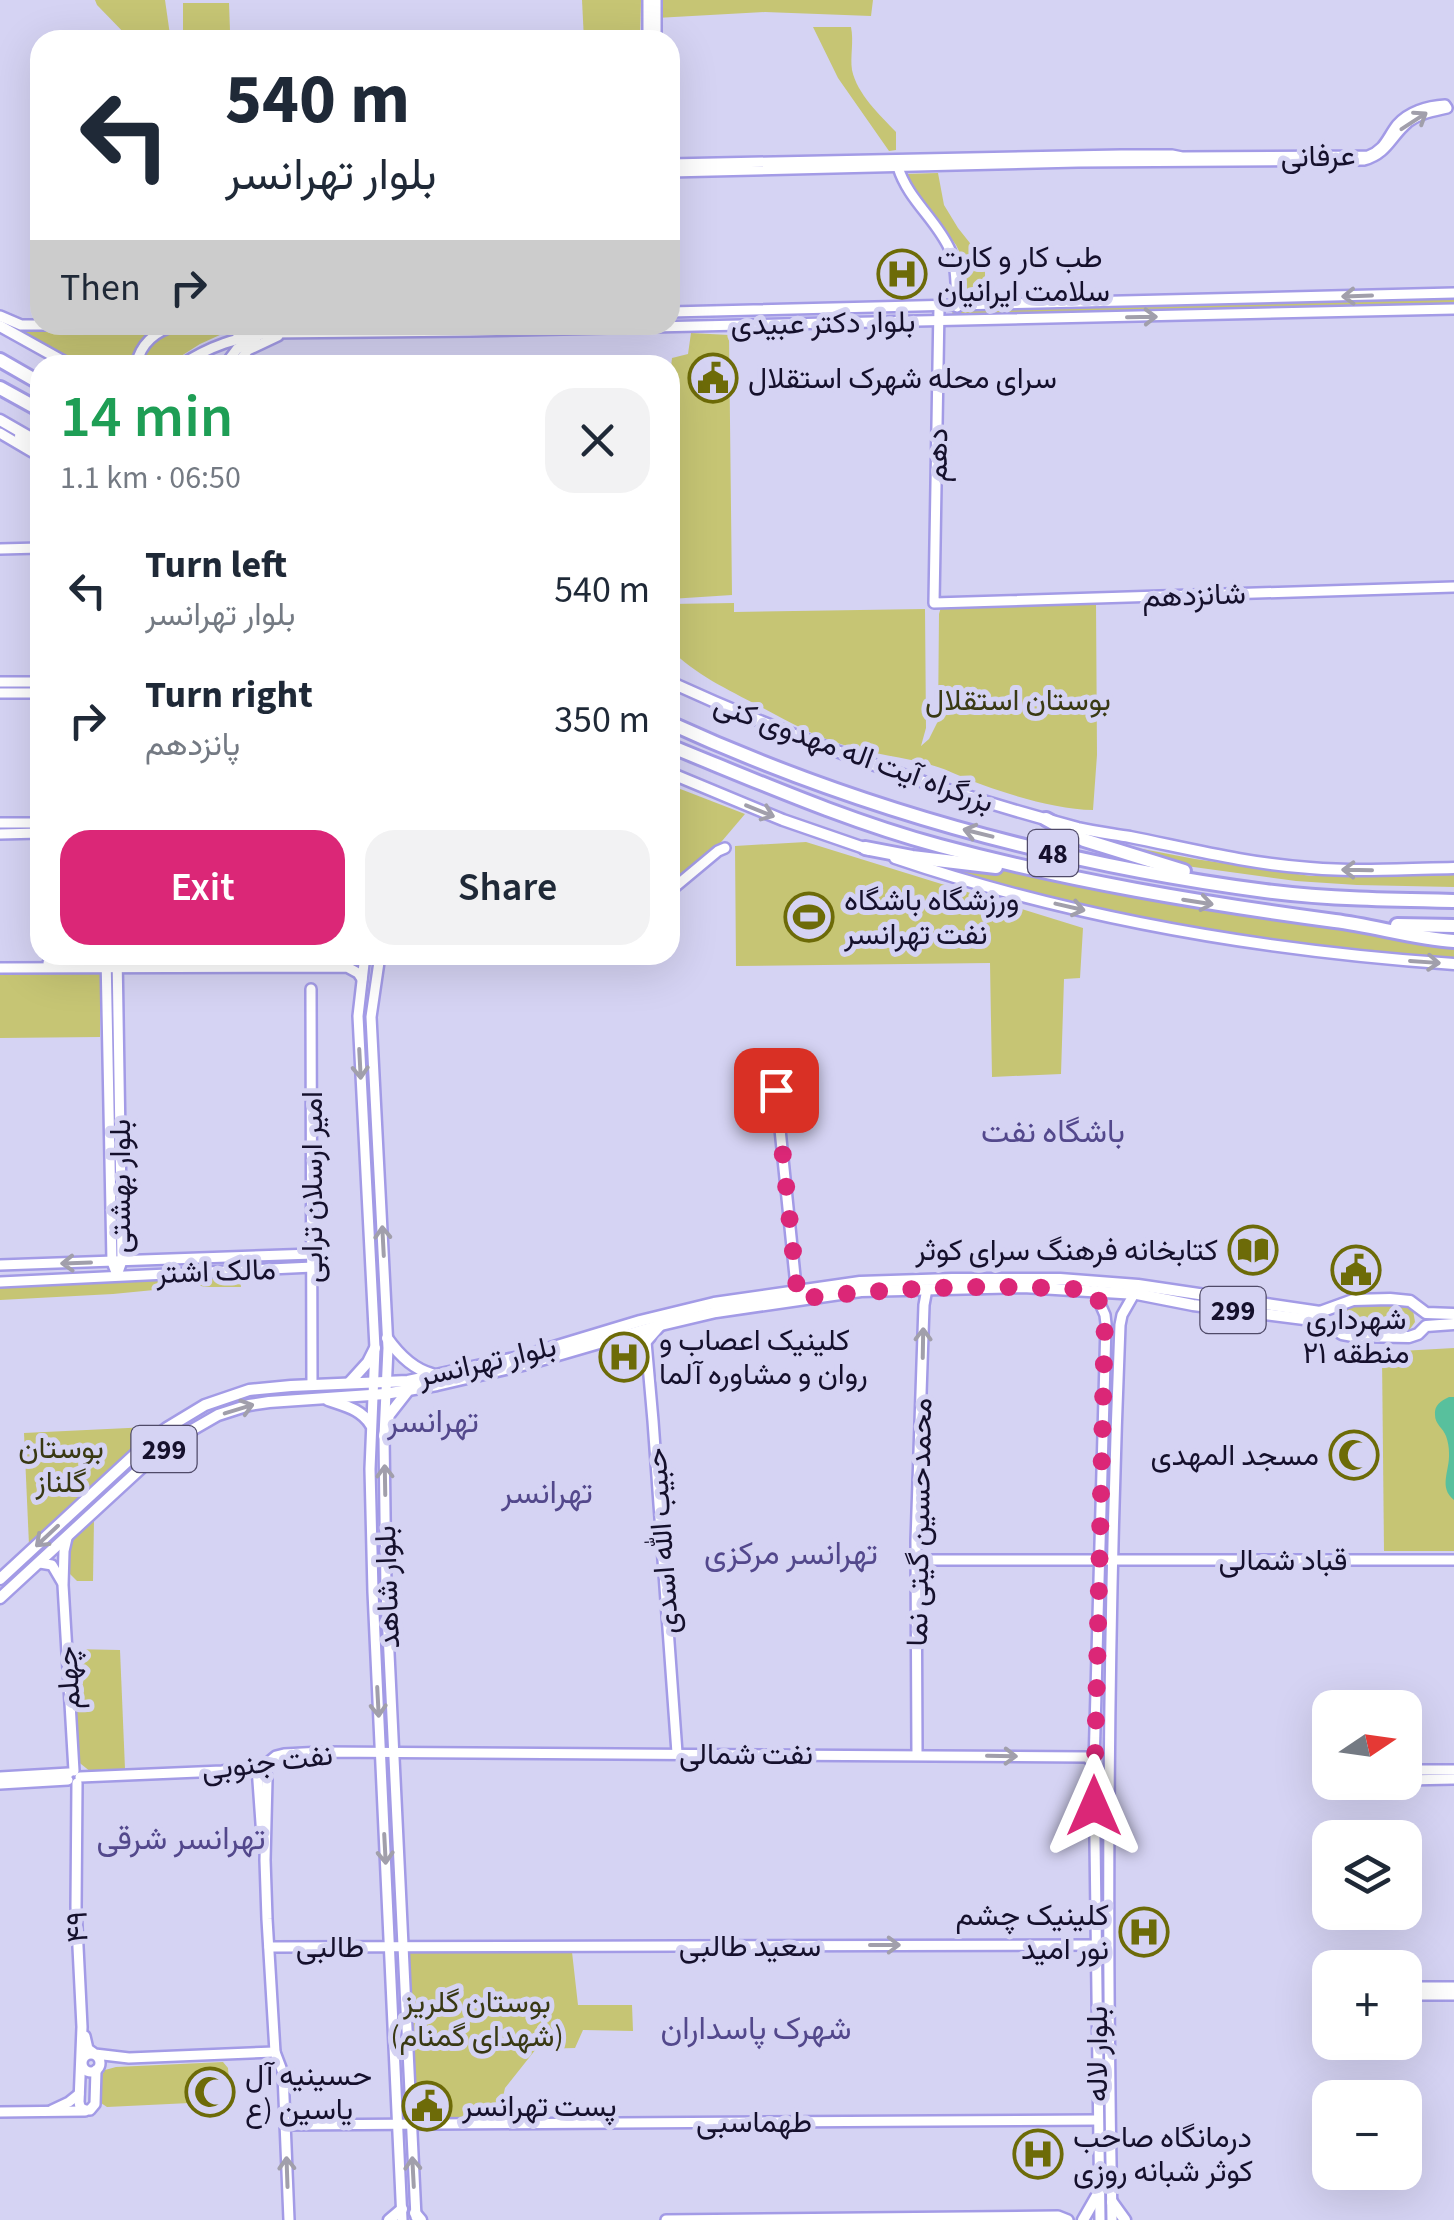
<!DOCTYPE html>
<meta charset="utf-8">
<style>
body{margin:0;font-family:"Source Sans 3",Vazirmatn,sans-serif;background:#f2f2f3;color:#1f2937;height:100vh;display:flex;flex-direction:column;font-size:38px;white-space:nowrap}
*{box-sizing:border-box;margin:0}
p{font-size:32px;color:#747a83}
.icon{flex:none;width:55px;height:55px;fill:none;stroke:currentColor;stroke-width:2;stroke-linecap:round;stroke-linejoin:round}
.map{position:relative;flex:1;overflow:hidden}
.details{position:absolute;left:30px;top:355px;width:650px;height:610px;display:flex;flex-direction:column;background:#fff;border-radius:30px;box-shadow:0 10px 40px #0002}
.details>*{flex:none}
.guide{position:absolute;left:30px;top:30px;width:650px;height:305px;border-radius:30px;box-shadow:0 10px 40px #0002;background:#fff;color:#1f2937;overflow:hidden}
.needle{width:65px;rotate:77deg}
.controls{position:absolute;left:1312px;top:1690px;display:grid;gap:20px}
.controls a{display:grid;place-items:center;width:110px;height:110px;border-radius:20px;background:#fff;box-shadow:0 10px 40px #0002;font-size:50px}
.pin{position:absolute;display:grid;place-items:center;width:85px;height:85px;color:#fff;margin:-42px;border-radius:20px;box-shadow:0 5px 15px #0006}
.me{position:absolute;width:110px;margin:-55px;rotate:0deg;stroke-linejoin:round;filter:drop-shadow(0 0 8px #0008)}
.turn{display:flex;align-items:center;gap:35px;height:210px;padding:0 30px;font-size:45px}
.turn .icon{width:130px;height:130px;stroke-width:2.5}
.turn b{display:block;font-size:70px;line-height:85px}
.then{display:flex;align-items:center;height:95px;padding:0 30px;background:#0003;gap:20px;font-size:38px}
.round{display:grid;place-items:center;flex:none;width:105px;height:105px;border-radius:30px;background:#f2f2f3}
.overview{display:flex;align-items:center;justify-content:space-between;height:170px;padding:0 30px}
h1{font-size:60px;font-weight:600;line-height:75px;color:#1e9e55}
.cta{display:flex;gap:20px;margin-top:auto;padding:20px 30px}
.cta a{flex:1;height:115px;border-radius:30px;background:#db2777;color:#fff;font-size:40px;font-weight:600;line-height:115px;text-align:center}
.cta a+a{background:#f2f2f3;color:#1f2937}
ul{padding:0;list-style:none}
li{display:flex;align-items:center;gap:30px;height:130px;padding:0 30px}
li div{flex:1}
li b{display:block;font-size:38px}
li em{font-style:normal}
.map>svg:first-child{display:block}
</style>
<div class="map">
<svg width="1454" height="2220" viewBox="0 0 1454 2220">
<rect width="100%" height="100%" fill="#d5d3f3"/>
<g fill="#c6c574">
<path d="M95 0H165L170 35 163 40H131L97 5Z"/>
<path d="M582 0H641L640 40H584Z"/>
<path d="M656 0H873L871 16 765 12 656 18Z"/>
<path d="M183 3H229L230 31H183Z"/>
<path d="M813 27H851C854 42 850 56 852 70 857 94 880 115 896 132V150L889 151 838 78Z"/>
<path d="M938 173 944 205 958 228 985 262V299H963L962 257 956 245 904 174Z"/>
<path d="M1454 298V306L953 317 952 313 956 309Z"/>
<path d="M9 326 27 331 159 328C144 337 135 347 132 365H81Z"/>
<path d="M255 326 222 334 200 344 167 365H139C154 316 214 327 255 326Z"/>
<path d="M691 333 729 335 732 595 670 599V376L672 358 688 354Z"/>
<path d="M1096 602 1097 755 1093 810C1050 809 992 790 953 773 921 758 884 757 850 747 817 738 789 722 759 706 727 689 696 675 670 649V604L734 603V612L925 609 926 728 921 746 929 739 938 721 939 614 941 607Z"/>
<path d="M670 785 745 814 705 861 670 886Z"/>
<path d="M806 842 1083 928 1080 978 1064 979 1061 1074 992 1077 990 963 736 966 735 846Z"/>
<path d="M1106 842 1195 859 1311 876 1454 875V887L1357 885 1296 881 1179 865Z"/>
<path d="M912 859 1005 870 1170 903 1373 935 1454 945V960C1411 957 1367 954 1324 949 1184 932 1046 900 912 859Z"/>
<path d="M101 972 100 1037 0 1038V973Z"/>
<path d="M240 1275 241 1287H205L186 1282 154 1290 113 1294 0 1300V1286L117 1278Z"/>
<path d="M1389 1304 1405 1305 1413 1310 1415 1322 1410 1329 1404 1332H1350L1339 1325V1312L1346 1305Z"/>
<path d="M1454 1348V1551H1384L1382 1356 1383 1352Z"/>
<path d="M149 1427 157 1428 29 1545 24 1433Z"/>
<path d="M94 1519 93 1581H77L68 1572 69 1544Z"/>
<path d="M71 1649 120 1650 125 1769 91 1772 76 1760Z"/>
<path d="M551 1951 572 1952 578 2005H632L633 2031 583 2030 575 2048 536 2049 505 2088 498 2118 416 2119 409 1952Z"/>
<path d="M223 2062 228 2068 229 2081 190 2085V2103L107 2107 101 2103 99 2080 105 2070 116 2067Z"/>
</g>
<path fill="#58c09d" d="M1449 1397H1454V1500C1438 1487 1450 1471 1449 1453 1449 1447 1448 1442 1446 1436 1443 1428 1435 1424 1435 1415 1434 1405 1441 1401 1449 1397Z"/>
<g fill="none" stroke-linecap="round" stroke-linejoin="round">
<g stroke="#a39be6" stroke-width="14">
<g id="secondary">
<path d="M648 0V40"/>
<path d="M656 0V40"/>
<path d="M670 164 1121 155H1172L1182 157 1368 156C1385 150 1387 138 1397 125 1408 112 1427 106 1445 105L1447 108C1434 111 1420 113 1408 122 1390 137 1388 153 1364 160L1078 162 670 172"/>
<path d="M898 167C908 200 937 220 950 250 957 267 956 288 957 307"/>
<path d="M939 307 934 603 1454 587"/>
<path d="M670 312 1454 293"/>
<path d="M0 316 21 325H58"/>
<path d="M237 333 268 325"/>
<path d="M136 365C141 342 156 331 177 325"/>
<path d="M181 365C210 346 237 337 271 333L471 331 1454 309"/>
<path d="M225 365 237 349 256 338"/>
<path d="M236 365 248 350 278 336"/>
<path d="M0 433 32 452"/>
<path d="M0 549 40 548"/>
<path d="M0 682H40"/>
<path d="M0 693H40"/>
<path d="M0 823H40"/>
<path d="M0 834 40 833"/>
<path d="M670 891 718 851 725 848"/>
<path d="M106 955 112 1262 117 1275"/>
<path d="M117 955 122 1261 117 1275"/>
<path d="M365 955 358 1016 375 1348 370 1469 373 1592 402 2220"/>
<path d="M380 955 371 1017 388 1348 384 1436 386 1591 416 2217"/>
<path d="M48 963H128"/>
<path d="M0 968 347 967 358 973 362 979"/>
<path d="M311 989 312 1385"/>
<path d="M776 1090 797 1296"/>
<path d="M0 1265 313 1254"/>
<path d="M0 1282 313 1267"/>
<path d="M1094 1290 1105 1315 1106 1324 1094 1765 1100 2220"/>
<path d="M642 1330 646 1342 653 1421 677 1753"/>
<path d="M627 1334 646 1342 661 1325"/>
<path d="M67 1538 64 1551 63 1585 74 1771"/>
<path d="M916 1560H1454"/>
<path d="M40 1563 52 1565 62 1582"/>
<path d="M917 1755 916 1541 924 1305 927 1289"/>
<path d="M265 1765 267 1780 265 1860 267 1919 275 2052 283 2073 289 2220"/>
<path d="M257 1767 262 1837"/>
<path d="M1405 1770H1454"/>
<path d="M0 1777 69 1773"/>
<path d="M80 1777 222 1771 265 1765 276 1756 284 1754 322 1752 1087 1757 1094 1765"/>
<path d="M1405 1780 1454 1779"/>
<path d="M77 1783 76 1907 82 2027 79 2102 80 2107 85 2110H90L95 2104 96 2070"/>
<path d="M0 1784 68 1780"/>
<path d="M269 1947 1102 1945"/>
<path d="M1405 1987H1454"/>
<path d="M1405 1995H1454"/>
<path d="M85 2036 88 2049 95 2054 129 2058 275 2052"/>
<circle cx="91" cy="2063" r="9"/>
<path d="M52 2110 69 2102 79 2094"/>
<path d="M0 2112 85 2111"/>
<path d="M285 2125 1098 2120"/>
<path d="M666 2220 1058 2216 1068 2220"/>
<path d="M1112 2220C1106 1922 1108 1623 1120 1325L1122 1315 1134 1294"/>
</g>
</g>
<g stroke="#a39be6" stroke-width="15">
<g id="primary">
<path d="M0 326 70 365"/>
<path d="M0 420 40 443"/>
<path d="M20 436 40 455"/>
<path d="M670 682C801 742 938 791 1078 828 1095 832 1113 834 1130 837 1190 849 1249 864 1310 868 1358 872 1406 869 1454 868"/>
<path d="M670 773 783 820 870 850"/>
<path d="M895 858C1075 919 1265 951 1454 964"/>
<path d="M387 1338C399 1355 413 1369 432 1374"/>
<path d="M349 1383 368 1362 375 1348"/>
<path d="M328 1400C345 1406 361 1409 371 1425"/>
<path d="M384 1436 389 1415 407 1392"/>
<path d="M0 1579 143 1447 167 1428 205 1405 249 1390 291 1386 408 1381 524 1356 640 1321 714 1303 860 1282 952 1279H1060L1138 1285 1320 1312 1353 1300 1390 1299 1410 1301 1426 1313 1454 1314"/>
<path d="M0 1598 152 1458 185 1434 218 1415 249 1405 269 1402 385 1394 437 1385 527 1364 661 1325 716 1312 861 1291 1023 1287 1137 1294 1193 1305 1320 1321 1342 1334 1353 1336 1409 1337 1418 1334 1426 1326 1454 1324"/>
<path d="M1112 2202 1125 2220"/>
<path d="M415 2213 421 2220"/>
<path d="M389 2220 402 2209"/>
<path d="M1083 2220 1099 2192"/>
</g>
</g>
<g stroke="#a39be6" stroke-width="18">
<g id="highway">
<path d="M0 360 40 383"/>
<path d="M0 388 40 410"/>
<path d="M670 723C858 809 1060 864 1265 891 1327 899 1391 900 1454 901"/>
<path d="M670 746C759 782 847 821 940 846 1070 881 1201 903 1335 921 1374 926 1414 938 1454 941"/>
<path d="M1046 819 1084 840 1184 871"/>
<path d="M865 848 912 857 996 867"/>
<path d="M1397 925 1454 926"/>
</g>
</g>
<use href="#secondary" stroke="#fff" stroke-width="9"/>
<use href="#primary" stroke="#fff" stroke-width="10"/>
<use href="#highway" stroke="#fff" stroke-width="12"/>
</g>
<defs><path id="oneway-shaft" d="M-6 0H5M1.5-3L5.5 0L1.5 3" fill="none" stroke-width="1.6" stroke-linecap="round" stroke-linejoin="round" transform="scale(2.5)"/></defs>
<g stroke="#a19fab">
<use href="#oneway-shaft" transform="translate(1414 121) rotate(-33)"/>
<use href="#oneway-shaft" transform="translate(1357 296) rotate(178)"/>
<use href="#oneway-shaft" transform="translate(1142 317) rotate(-1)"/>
<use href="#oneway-shaft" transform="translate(760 811) rotate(22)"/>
<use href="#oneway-shaft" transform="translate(978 833) rotate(-166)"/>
<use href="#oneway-shaft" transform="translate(1357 870) rotate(-179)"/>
<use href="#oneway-shaft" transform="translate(1198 902) rotate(9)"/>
<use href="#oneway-shaft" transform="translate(1070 907) rotate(13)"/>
<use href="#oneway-shaft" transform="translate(1425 962) rotate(4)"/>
<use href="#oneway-shaft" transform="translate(360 1064) rotate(87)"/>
<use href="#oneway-shaft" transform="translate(383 1241) rotate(-93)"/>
<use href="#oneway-shaft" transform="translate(76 1263) rotate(178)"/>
<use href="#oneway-shaft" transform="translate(923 1343) rotate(-89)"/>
<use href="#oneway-shaft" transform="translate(239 1409) rotate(-17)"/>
<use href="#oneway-shaft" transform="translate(385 1480) rotate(-91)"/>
<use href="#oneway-shaft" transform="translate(47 1536) rotate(137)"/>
<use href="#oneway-shaft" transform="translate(378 1702) rotate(87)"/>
<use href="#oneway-shaft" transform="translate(1002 1756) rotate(1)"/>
<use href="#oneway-shaft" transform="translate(385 1849) rotate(87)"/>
<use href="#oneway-shaft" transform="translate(885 1945)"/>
<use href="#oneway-shaft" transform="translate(287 2172) rotate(-92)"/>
<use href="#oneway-shaft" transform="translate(413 2172) rotate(-93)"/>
</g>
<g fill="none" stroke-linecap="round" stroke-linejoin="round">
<path stroke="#db2777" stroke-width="18" stroke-dasharray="0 32.4" d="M776 1090 798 1299C896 1287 995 1284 1094 1290L1105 1315 1094 1806"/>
</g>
<defs>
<g id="hospital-ring" transform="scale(2.5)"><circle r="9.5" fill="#d5d3f3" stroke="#6d6b08" stroke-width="1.5"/><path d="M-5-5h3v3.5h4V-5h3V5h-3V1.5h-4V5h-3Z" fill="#6d6b08"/></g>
<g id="civic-ring" transform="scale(2.5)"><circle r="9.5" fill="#d5d3f3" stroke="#6d6b08" stroke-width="1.5"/><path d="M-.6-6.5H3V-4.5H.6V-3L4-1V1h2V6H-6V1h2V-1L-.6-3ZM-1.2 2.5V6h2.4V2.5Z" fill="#6d6b08"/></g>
<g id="stadium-ring" transform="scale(2.5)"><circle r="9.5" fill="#d5d3f3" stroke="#6d6b08" stroke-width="1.5"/><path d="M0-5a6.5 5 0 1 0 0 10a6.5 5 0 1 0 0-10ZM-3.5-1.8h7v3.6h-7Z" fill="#6d6b08"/></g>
<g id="library-ring" transform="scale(2.5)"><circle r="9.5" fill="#d5d3f3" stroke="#6d6b08" stroke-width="1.5"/><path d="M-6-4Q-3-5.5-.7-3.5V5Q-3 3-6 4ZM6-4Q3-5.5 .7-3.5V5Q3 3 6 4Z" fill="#6d6b08"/></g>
<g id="mosque-ring" transform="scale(2.5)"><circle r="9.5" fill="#d5d3f3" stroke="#6d6b08" stroke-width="1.5"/><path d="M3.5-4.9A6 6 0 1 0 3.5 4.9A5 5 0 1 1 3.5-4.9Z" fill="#6d6b08"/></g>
</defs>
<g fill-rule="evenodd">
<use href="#hospital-ring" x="902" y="274"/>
<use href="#civic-ring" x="713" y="378"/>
<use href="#stadium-ring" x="809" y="917"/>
<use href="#library-ring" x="1253" y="1250"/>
<use href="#civic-ring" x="1356" y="1270"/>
<use href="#hospital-ring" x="624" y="1357"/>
<use href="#mosque-ring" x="1354" y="1455"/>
<use href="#hospital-ring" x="1144" y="1932"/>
<use href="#mosque-ring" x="210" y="2092"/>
<use href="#civic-ring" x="427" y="2106"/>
<use href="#hospital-ring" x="1038" y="2154"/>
</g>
<g text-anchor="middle" stroke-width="10" stroke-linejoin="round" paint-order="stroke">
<g fill="#d5d3f3" stroke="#4f4a68" stroke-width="2.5">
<rect x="1028" y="830" width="50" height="46" rx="8"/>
<rect x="1200.5" y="1287" width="65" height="46" rx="8"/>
<rect x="131.5" y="1426" width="65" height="46" rx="8"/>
</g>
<g font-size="28" font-weight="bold" fill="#15102c">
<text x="1053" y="863">48</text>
<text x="1233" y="1320">299</text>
<text x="164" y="1459">299</text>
</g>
<g font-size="30" fill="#15102c" stroke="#d5d3f3">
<text transform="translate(1318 156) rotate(-1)" y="10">عرفانی</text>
<text transform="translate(823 323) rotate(-1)" y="10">بلوار دکتر عبیدی</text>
<text transform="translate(937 455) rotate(-89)" y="10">دهم</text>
<text transform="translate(1194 595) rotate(-2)" y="10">شانزدهم</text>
<text transform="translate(854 753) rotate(20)" y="10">بزرگراه آیت اله مهدوی کنی</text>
<text transform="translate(120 1186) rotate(-90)" y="10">بلوار بهشتی</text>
<text transform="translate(312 1187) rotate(-90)" y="10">امیر ارسلان ترابی</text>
<text transform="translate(216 1271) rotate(-2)" y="10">مالک اشتر</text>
<text transform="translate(487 1361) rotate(-13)" y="10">بلوار تهرانسر</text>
<text transform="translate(919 1522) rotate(-89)" y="10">محمدحسین گیتی نما</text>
<text transform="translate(662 1541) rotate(-94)" y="10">حبیب الله اسدی</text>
<text x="1283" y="1570">قباد شمالی</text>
<text transform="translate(387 1587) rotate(-92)" y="10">بلوار شاهد</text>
<text transform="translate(68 1678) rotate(-94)" y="10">چهلم</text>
<text x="746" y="1764">نفت شمالی</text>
<text transform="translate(267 1762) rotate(-7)" y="10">نفت جنوبی</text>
<text transform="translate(77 1927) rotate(-92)" y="10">۴۹</text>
<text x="750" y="1956">سعید طالبی</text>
<text x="330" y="1957">طالبی</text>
<text transform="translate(1097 2054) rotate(-90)" y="10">بلوار لاله</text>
<text x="754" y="2132">طهماسبی</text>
</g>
<g font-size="30" fill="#15102c" stroke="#d5d3f3" text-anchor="start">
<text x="937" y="267">طب کار و کارت<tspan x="937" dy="34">سلامت ایرانیان</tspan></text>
<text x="748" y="388">سرای محله شهرک استقلال</text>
<text x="844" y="910">ورزشگاه باشگاه<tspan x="844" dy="34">نفت تهرانسر</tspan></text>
<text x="1218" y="1260" text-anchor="end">کتابخانه فرهنگ سرای کوثر</text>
<text x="1356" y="1329" text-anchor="middle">شهرداری<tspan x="1356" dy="34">منطقه ۲۱</tspan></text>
<text x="659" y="1350">کلینیک اعصاب و<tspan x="659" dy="34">روان و مشاوره آلما</tspan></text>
<text x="1319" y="1465" text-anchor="end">مسجد المهدی</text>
<text x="1109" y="1925" text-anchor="end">کلینیک چشم<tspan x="1109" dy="34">نور امید</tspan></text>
<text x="245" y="2085">حسینیه آل<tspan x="245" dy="34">یاسین (ع</tspan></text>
<text x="462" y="2116">پست تهرانسر</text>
<text x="1073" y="2147">درمانگاه صاحب<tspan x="1073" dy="34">کوثر شبانه روزی</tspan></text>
</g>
<g font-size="30" fill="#393913" stroke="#d5d3f3">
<text x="1018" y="710">بوستان استقلال</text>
<text x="61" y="1458">بوستان<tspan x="61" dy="34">گلناز</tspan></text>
<text x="477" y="2012">بوستان گلریز<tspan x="477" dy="34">(شهدای گمنام)</tspan></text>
</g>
<g font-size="32" fill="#53488c" stroke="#d5d3f3">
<text x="1053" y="1142">باشگاه نفت</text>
<text x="433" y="1432">تهرانسر</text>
<text x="547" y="1503">تهرانسر</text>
<text x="791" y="1564">تهرانسر مرکزی</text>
<text x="181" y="1849">تهرانسر شرقی</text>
<text x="756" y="2039">شهرک پاسداران</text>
</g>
</g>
</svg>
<div class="controls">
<a><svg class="needle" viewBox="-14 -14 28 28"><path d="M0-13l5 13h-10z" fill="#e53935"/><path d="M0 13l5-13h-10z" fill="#747a83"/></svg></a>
<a><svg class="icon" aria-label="layers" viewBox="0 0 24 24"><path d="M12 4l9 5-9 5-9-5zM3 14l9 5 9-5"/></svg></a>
<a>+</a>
<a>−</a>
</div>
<div class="pin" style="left:776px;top:1090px;background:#d93025"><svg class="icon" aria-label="arrive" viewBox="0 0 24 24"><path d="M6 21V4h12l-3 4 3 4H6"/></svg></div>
<svg class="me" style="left:1094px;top:1806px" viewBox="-20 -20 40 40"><path d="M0-17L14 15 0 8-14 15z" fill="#db2777" stroke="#fff" stroke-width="4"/></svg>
<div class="guide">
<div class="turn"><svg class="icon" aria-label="left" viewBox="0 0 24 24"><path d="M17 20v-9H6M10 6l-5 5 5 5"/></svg><div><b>540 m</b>بلوار تهرانسر</div></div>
<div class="then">Then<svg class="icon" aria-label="right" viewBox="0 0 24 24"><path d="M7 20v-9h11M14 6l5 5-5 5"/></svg></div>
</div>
<section class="details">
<div class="overview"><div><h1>14 min</h1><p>1.1 km · 06:50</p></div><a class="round"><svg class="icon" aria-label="close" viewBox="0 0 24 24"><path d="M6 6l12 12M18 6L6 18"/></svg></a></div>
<ul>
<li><svg class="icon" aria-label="left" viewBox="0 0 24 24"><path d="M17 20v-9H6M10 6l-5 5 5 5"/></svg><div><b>Turn left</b><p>بلوار تهرانسر</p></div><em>540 m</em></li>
<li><svg class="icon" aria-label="right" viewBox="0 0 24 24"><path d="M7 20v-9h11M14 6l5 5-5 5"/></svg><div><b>Turn right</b><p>پانزدهم</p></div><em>350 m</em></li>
</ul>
<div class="cta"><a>Exit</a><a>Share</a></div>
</section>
</div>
